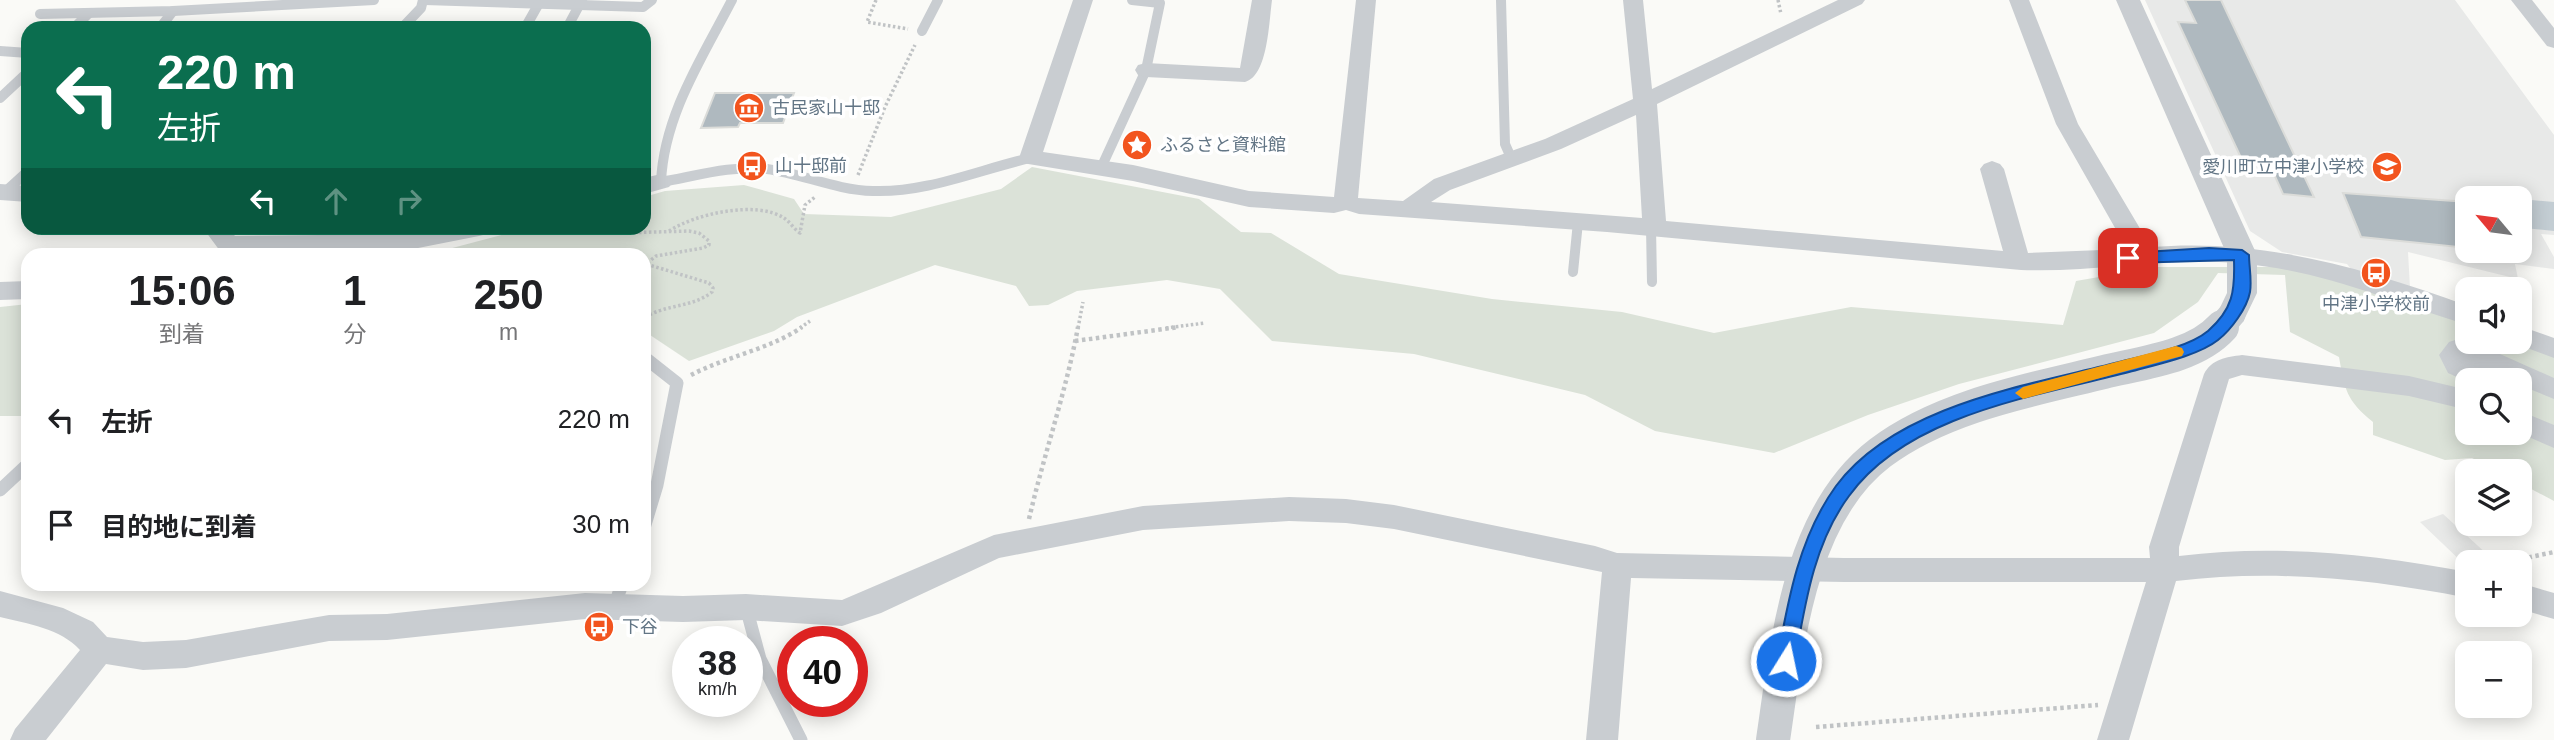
<!DOCTYPE html>
<html lang="ja">
<meta charset="utf-8">
<style>
body{margin:0;font-family:Helvetica,"Noto Sans JP",sans-serif;background:#f2f2f2;color:#202124;height:100vh;display:flex;flex-direction:column;font-size:26px;white-space:nowrap}
*{box-sizing:border-box;margin:0}
p{font-size:23px;color:#757577}
.icon{flex:none;width:38px;height:38px;fill:none;stroke:currentColor;stroke-width:2;stroke-linecap:round;stroke-linejoin:round}
.map{position:relative;flex:1;overflow:hidden}
.drawer{position:absolute;left:21px;top:248px;width:630px;height:343px;display:flex;flex-direction:column;background:#fff;border-radius:21px;box-shadow:0 4px 18px #0003}
.drawer>*{flex:none}
.guide{position:absolute;left:21px;top:21px;width:630px;height:214px;border-radius:21px;box-shadow:0 4px 18px #0003;background:#0b6e4f;color:#fff;overflow:hidden}
.needle{width:46px;rotate:299deg}
.controls{position:absolute;left:2455px;top:186px;display:grid;gap:14px}
.controls a{display:grid;place-items:center;width:77px;height:77px;border-radius:14px;background:#fff;box-shadow:0 4px 18px #0003;font-size:35px}
.speed{position:absolute;left:672px;top:626px;display:flex;gap:14px;font-size:35px;font-weight:700;text-align:center}
.speed>*{display:grid;place-content:center;width:91px;height:91px;border-radius:50%;background:#fff;box-shadow:0 4px 18px #0003;line-height:1}
.speed small{font-size:18px;font-weight:400}
.speed .limit{border:10px solid #d22;background:#fff;color:#111}
.pin{position:absolute;display:grid;place-items:center;width:60px;height:60px;color:#fff;margin:-30px;border-radius:14px;box-shadow:0 4px 10px #0006}
.me{position:absolute;width:77px;margin:-38px;rotate:10deg;stroke-linejoin:round;filter:drop-shadow(0 0 5px #0008)}
.turn{display:flex;align-items:center;gap:24px;height:147px;padding:0 21px;font-size:32px}
.turn .icon{width:91px;height:91px;stroke-width:2.5}
.turn b{display:block;font-size:49px;line-height:60px}
.lanes{display:flex;align-items:center;height:66px;padding:0 21px;background:#0003;justify-content:center;gap:35px;direction:ltr}
.lanes .off{opacity:.35}
.eta{display:flex;justify-content:space-evenly;align-items:center;height:119px;text-align:center}
.eta b{font-size:42px;font-weight:800;line-height:49px}
ul{padding:0;list-style:none}
li{display:flex;align-items:center;gap:21px;height:105px;padding:0 21px}
li div{flex:1}
li b{display:block;font-size:26px}
li em{font-style:normal}
.map>svg:first-child{display:block}
</style>
<div class="map">
<svg width="2554" height="740" viewBox="0 0 2554 740">
<rect width="100%" height="100%" fill="#fafaf7"/>
<g fill="#e8e9e8" fill-rule="evenodd">
<path d="M2145 0H2455L2554 135V235L2541 234 2554 257V269L2515 264 2518 279 2408 252 2410 288 2351 269 2347 264 2282 252 2250 231ZM2468 198H2520V250H2468Z"/>
<path d="M2443 514 2489 556 2468 562 2465 565 2420 522Z"/>
</g>
<g fill="#dbe2d8" fill-rule="evenodd">
<path d="M1032 167 1199 199 1241 232 1271 233 1339 274 1492 299 1622 312 1714 333 1851 307 2063 325 2076 281 2156 267H2283L2347 283 2467 323 2468 341H2519L2554 354V501L2520 483V471H2497L2472 458 2445 460 2373 435V422C2346 400 2345 390 2339 357L2290 332 2285 275 2218 273 2198 302 2154 333 1959 384 1868 415 1774 453 1655 431 1585 395 1414 354 1272 341 1220 289 1167 280 1077 291 1048 305 1029 306 1016 286 935 265 797 317 774 331 689 361 644 331V256H422L528 228H644V197L665 191 744 185 794 199 804 214 891 217 1001 189ZM2468 380H2520V432H2468Z"/>
<path d="M228 248 354 255 215 256Z"/>
<path d="M28 304V416H0V307Z"/>
</g>
<path fill="#c3cdd3" d="M2520 199 2554 202V231L2524 228 2520 221Z"/>
<g fill="#afb9bf" stroke="#dbdcd9" stroke-width="2">
<path d="M2185 0H2221L2314 197 2283 194 2269 163 2242 160 2178 22 2196 23Z"/>
<path d="M715 93H794L783 123H740L738 127 701 128Z"/>
<path d="M2343 193 2468 202V248L2361 237Z"/>
</g>
<g fill="none" stroke-linecap="round" stroke-linejoin="round">
<g stroke="#c0c3c5" stroke-width="3.5" stroke-dasharray="2.5 2.5" stroke-linecap="butt">
<path d="M876 0 867 22 908 29"/>
<path d="M1778 0 1781 14"/>
<path d="M858 175 885 107 915 45"/>
<path d="M644 210 647 212 644 214"/>
<path d="M624 228 620 230 622 233 689 231 699 233 709 241V245L703 248 656 256 646 264 709 283 713 288 712 292C692 308 665 304 644 318"/>
<path d="M669 231C695 214 756 200 784 218 790 222 794 229 800 233L805 205 815 197"/>
<path d="M499 232 571 228"/>
<path d="M800 328 810 321"/>
<path d="M1078 328 1083 302"/>
<path d="M1166 328 1205 323"/>
</g>
<g stroke="#c0c3c5" stroke-width="4.5" stroke-dasharray="3.5 3.5" stroke-linecap="butt">
<path d="M1075 341 1179 327"/>
<path d="M691 375C725 357 773 348 802 327"/>
<path d="M1029 519C1044 454 1066 392 1078 327"/>
<path d="M2508 562 2554 552"/>
<path d="M1816 727 2098 705"/>
</g>
<g stroke="#c9cdd1" stroke-width="10">
<path d="M425 0 643 7 652 0"/>
<path d="M732 0C702 58 664 115 661 182 696 176 732 165 767 169 803 174 836 190 873 191 926 193 978 170 1030 158"/>
<path d="M1501 0 1505 144 1512 160"/>
<path d="M40 14 173 11 374 0"/>
<path d="M74 28 89 13"/>
<path d="M160 28 173 11"/>
<path d="M402 28 421 8 423 0"/>
<path d="M525 28 538 5"/>
<path d="M567 28 582 0"/>
<path d="M922 31 938 0"/>
<path d="M0 51 28 53"/>
<path d="M0 98 28 72"/>
<path d="M1101 168 1146 70 1160 3 1132 0"/>
<path d="M5 192 28 171"/>
<path d="M1651 227 1652 282"/>
<path d="M408 242 416 228"/>
<path d="M1573 272 1578 222"/>
</g>
<g stroke="#c9cdd1" stroke-width="13">
<path d="M644 357 677 383 657 485 644 528"/>
<path d="M0 490 28 464"/>
<path d="M614 607 622 584"/>
<path d="M746 607 760 659 801 740"/>
</g>
<g fill="#c9cdd1" fill-rule="evenodd">
<path d="M1073 0H1093L1043 152 1133 165 1249 191 1334 197 1356 0H1376L1358 198 1403 201 1434 179 1545 139 1633 99 1623 0H1643L1652 89 1838 0H1865L1862 4 1657 104 1666 221 2003 251 1980 169 1984 164 1992 161 2000 164 2004 169 2028 253 2127 249 2056 124 2009 0H2029L2078 124 2151 247C2262 238 2364 268 2468 306V325C2391 302 2327 272 2246 264 2171 256 2096 273 2021 270L1607 232 1359 214 1346 210 1334 213 1249 207 1133 181 1022 163 1019 158ZM1636 115 1642 218 1431 202 1450 190 1561 149Z"/>
<path d="M1252 0H1272C1269 22 1268 76 1245 82L1146 77 1138 75 1135 70 1138 65 1146 63 1240 68Z"/>
<path d="M2511 0H2532L2554 28V48L2547 46Z"/>
<path d="M661 174 669 177 673 182 669 187 644 194V178Z"/>
<path d="M0 184 28 186V202L0 200Z"/>
<path d="M203 228H228L235 236 408 234 439 228H491L487 234 479 236 408 250H265L229 253 220 251Z"/>
<path d="M28 281V299L0 300V282Z"/>
<path d="M2520 326 2554 338V358L2511 342 2520 341Z"/>
<path d="M2458 339 2482 346 2554 378V399L2520 385V380H2508L2499 376 2501 380H2468V382L2448 373 2439 355 2449 342Z"/>
<path d="M2242 355 2409 376 2468 390V410L2409 396 2242 375 2229 379 2179 547V556C2276 544 2372 554 2468 572V598C2371 579 2275 569 2176 581L2129 740H2097L2146 582H1844L1631 578 1618 740H1586L1602 572 1394 529 1346 523 1289 521 1143 530 999 558 881 613 842 626 746 620 683 622 585 619 387 640 329 641 186 668 143 670 106 664 46 740H10L15 729 80 650C60 628 28 624 0 617V591L63 608 93 622 107 637 143 642 186 640 329 615 387 614 585 593 683 596 746 594 842 600 994 535 1143 506 1289 497 1346 499 1394 505 1595 546 1617 553 1844 558H2150L2149 547 2204 374C2212 359 2226 357 2242 355Z"/>
<path d="M2520 411 2554 425V448L2517 432H2520Z"/>
<path d="M2520 583 2554 593V619L2520 609Z"/>
</g>
<path fill="#c9cdd1" fill-rule="evenodd" d="M2116 0H2140L2257 255V293L2243 322 2232 325 2221 322 2217 314 2227 293V255Z"/>
<path stroke="#c9cdd1" stroke-width="27" d="M2220 328 2232 314"/>
<path stroke="#c9cdd1" stroke-width="34" d="M1773 740C1787 646 1798 515 1880 453 1942 406 2030 390 2104 372 2142 363 2195 357 2222 327"/>
</g>
<path fill="#1a73e8" stroke="#114b97" stroke-width="2" d="M2209 248 2242 250 2249 255C2249 266 2252 280 2250 292 2247 308 2231 330 2218 340 2198 356 2154 365 2129 372 2037 396 1908 414 1849 496 1814 543 1805 604 1795 661L1793 667 1786 669 1779 667 1777 661C1788 600 1799 537 1836 486 1897 404 2031 385 2123 361 2148 355 2189 347 2208 331 2233 309 2235 291 2234 260L2128 263 2121 258 2128 253Z"/>
<path fill="#f59e0b" d="M2176 346 2182 348 2184 352 2182 356 2023 399 2015 393 2023 387Z"/>
<defs>
<g id="museum-disc" transform="scale(1.575)"><circle r="9.5" fill="#f2541e" stroke="#fff"/><path d="M0-6L6-3V-2H-6V-3ZM-5-1h2V3h-2ZM-1-1h2V3h-2ZM3-1h2V3H3ZM-6 4H6V6H-6Z" fill="#fff"/></g>
<g id="sight-disc" transform="scale(1.575)"><circle r="9.5" fill="#f2541e" stroke="#fff"/><path d="M0-6L1.8-2.2L6-1.7L2.9 1.2L3.7 5.4L0 3.3L-3.7 5.4L-2.9 1.2L-6-1.7L-1.8-2.2Z" fill="#fff"/></g>
<g id="bus-disc" transform="scale(1.575)"><circle r="9.5" fill="#f2541e" stroke="#fff"/><path d="M-5-6H5V4H4V6H2V4H-2V6H-4V4H-5ZM-3.5-4V0h7V-4ZM-3.5 1.2v1.5H-2V1.2ZM2 1.2v1.5H3.5V1.2Z" fill="#fff"/></g>
<g id="school-disc" transform="scale(1.575)"><circle r="9.5" fill="#f2541e" stroke="#fff"/><path d="M0-5L7-2L0 1L-7-2ZM-4 1L0 2.5L4 1V4Q0 6-4 4Z" fill="#fff"/></g>
</defs>
<g fill-rule="evenodd">
<use href="#museum-disc" x="749" y="108"/>
<use href="#sight-disc" x="1137" y="145"/>
<use href="#bus-disc" x="752" y="166"/>
<use href="#school-disc" x="2387" y="167"/>
<use href="#bus-disc" x="2376" y="273"/>
<use href="#bus-disc" x="599" y="627"/>
</g>
<g text-anchor="middle" stroke-width="7" stroke-linejoin="round" paint-order="stroke">
<g font-size="18" fill="#627585" stroke="#fff" text-anchor="start">
<text x="772" y="114">古民家山十邸</text>
<text x="1160" y="151">ふるさと資料館</text>
<text x="775" y="172">山十邸前</text>
<text x="2364" y="173" text-anchor="end">愛川町立中津小学校</text>
<text x="2376" y="310" text-anchor="middle">中津小学校前</text>
<text x="622" y="633">下谷</text>
</g>
</g>
</svg>
<div class="controls">
<a><svg class="needle" viewBox="-14 -14 28 28"><path d="M0-13l5 13h-10z" fill="#e53935"/><path d="M0 13l5-13h-10z" fill="#757577"/></svg></a>
<a><svg class="icon" aria-label="sound" viewBox="0 0 24 24"><path d="M4 9h4l5-4v14l-5-4H4zM17 9q2 3 0 6"/></svg></a>
<a><svg class="icon" aria-label="search" viewBox="0 0 24 24"><circle cx="10" cy="10" r="6"/><path d="M15 15l6 6"/></svg></a>
<a><svg class="icon" aria-label="layers" viewBox="0 0 24 24"><path d="M12 4l9 5-9 5-9-5zM3 14l9 5 9-5"/></svg></a>
<a>+</a>
<a>−</a>
</div>
<div class="speed"><div>38<small>km/h</small></div><div class="limit">40</div></div>
<div class="pin" style="left:2128px;top:258px;background:#d93025"><svg class="icon" aria-label="arrive" viewBox="0 0 24 24"><path d="M6 21V4h12l-3 4 3 4H6"/></svg></div>
<svg class="me" style="left:1786px;top:661px" viewBox="-20 -20 40 40"><circle r="17" fill="#1a73e8" stroke="#fff" stroke-width="3"/><path d="M0-11L8 9 0 5-8 9z" fill="#fff"/></svg>
<div class="guide">
<div class="turn"><svg class="icon" aria-label="left" viewBox="0 0 24 24"><path d="M17 20v-9H6M10 6l-5 5 5 5"/></svg><div><b>220 m</b>左折</div></div>
<div class="lanes"><svg class="icon" aria-label="left" viewBox="0 0 24 24"><path d="M17 20v-9H6M10 6l-5 5 5 5"/></svg><svg class="icon off" aria-label="ahead" viewBox="0 0 24 24"><path d="M12 20V5M6 11l6-6 6 6"/></svg><svg class="icon off" aria-label="right" viewBox="0 0 24 24"><path d="M7 20v-9h11M14 6l5 5-5 5"/></svg></div>
</div>
<section class="drawer">
<div class="eta">
<div><b>15:06</b><p>到着</p></div>
<div><b>1</b><p>分</p></div>
<div><b>250</b><p>m</p></div>
</div>
<ul>
<li><svg class="icon" aria-label="left" viewBox="0 0 24 24"><path d="M17 20v-9H6M10 6l-5 5 5 5"/></svg><div><b>左折</b></div><em>220 m</em></li>
<li><svg class="icon" aria-label="arrive" viewBox="0 0 24 24"><path d="M6 21V4h12l-3 4 3 4H6"/></svg><div><b>目的地に到着</b></div><em>30 m</em></li>
</ul>
</section>
</div>
